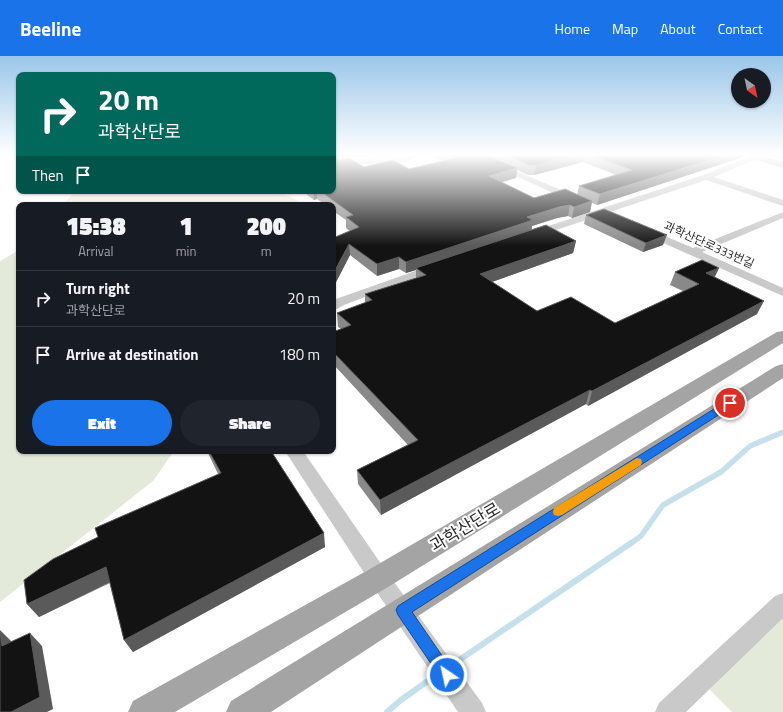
<!DOCTYPE html>
<meta charset="utf-8">
<style>
body{margin:0;font-family:"Titillium Web","Noto Sans KR",sans-serif;background:#20242c;color:#f1f3f6;height:100vh;display:flex;flex-direction:column;font-size:15px;white-space:nowrap}
*{box-sizing:border-box;margin:0}
p{font-size:13px;color:#9ea1a6}
.icon{flex:none;width:22px;height:22px;fill:none;stroke:currentColor;stroke-width:2;stroke-linecap:round;stroke-linejoin:round}
.map{position:relative;flex:1;overflow:hidden}
.drawer{position:absolute;left:16px;top:146px;width:320px;height:252px;display:flex;flex-direction:column;background:#171b24;border-radius:8px;box-shadow:0 1px 3px #0004}
.drawer>*{flex:none}
.hud{position:absolute;left:16px;top:16px;width:320px;height:122px;border-radius:8px;box-shadow:0 1px 3px #0004;background:#00695c;color:#fff;overflow:hidden}
.needle{width:26px;rotate:147deg}
.tools{position:absolute;left:731px;top:12px;display:grid;gap:8px}
.tools a{display:grid;place-items:center;width:40px;height:40px;border-radius:50%;background:#171b24;box-shadow:0 1px 3px #0004;font-size:20px}
.pin{position:absolute;display:grid;place-items:center;width:34px;height:34px;color:#fff;margin:-17px;border:2px solid #fff;border-radius:50%;box-shadow:0 1px 4px #0007}
.me{position:absolute;width:44px;margin:-22px;rotate:326deg;stroke-linejoin:round;filter:drop-shadow(0 0 3px #0008)}
.turn{display:flex;align-items:center;gap:14px;height:84px;padding:0 16px;font-size:18px}
.turn .icon{width:52px;height:52px;stroke-width:2.5}
.turn b{display:block;font-size:28px;line-height:34px}
.then{display:flex;align-items:center;height:38px;padding:0 16px;background:#0003;gap:8px;font-size:15px}
.eta{display:flex;justify-content:space-evenly;align-items:center;height:68px;text-align:center}
.eta b{font-size:24px;font-weight:800;line-height:28px}
.action{display:flex;gap:8px;margin-top:auto;padding:8px 16px}
.action a{flex:1;height:46px;border-radius:24px;background:#1a73e8;color:#fff;font-size:16px;font-weight:800;line-height:46px;text-align:center}
.action a+a{background:#20242c;color:#f1f3f6}
ul{padding:0;list-style:none}
li{display:flex;align-items:center;gap:12px;height:56px;padding:0 16px;border-top:1px solid #363941}
li div{flex:1}
li b{display:block;font-size:15px}
li em{font-style:normal}
header{display:flex;align-items:center;gap:24px;box-sizing:border-box;height:56px;padding:0 20px;background:#1a73e8;color:#fff}
header strong{font-size:19px}
nav{display:flex;gap:22px;margin-inline-start:auto;font-size:14px}
.map>svg:first-child{display:block}
</style>
<header>
<strong>Beeline</strong>
<nav><a>Home</a><a>Map</a><a>About</a><a>Contact</a></nav>
</header>
<div class="map">
<svg width="783" height="656" viewBox="0 0 783 656">
<rect width="100%" height="100%" fill="#fff"/>
<g fill="#e4ead9">
<path d="M333 98H410L400 103 333 100Z"/>
<path d="M75 135H279L306 149H63Z"/>
<path d="M19 194V395H174L153 425 0 546V205Z"/>
<path d="M783 554V656H732L700 624Z"/>
</g>
<g fill="none" stroke-linecap="round" stroke-linejoin="round">
<path stroke="#c5e0eb" stroke-width="5.5" d="M630 488 641 480 663 449 721 416 750 390 783 376"/>
<g stroke="#c5e0eb" stroke-width="6">
<path d="M449 611 631 487"/>
<path d="M387 656 401 644 439 617"/>
</g>
<g fill="#c9c9c9" fill-rule="evenodd">
<path d="M411 98H421C404 114 355 107 333 106V102L391 104Z"/>
<path d="M467 98H477L577 141 579 143 577 145H571Z"/>
<path d="M754 99H757L761 101 714 121 783 144V150L706 124 538 180H530L529 178 530 176 703 119Z"/>
<path d="M783 156V162L702 196 783 232V240L643 178 642 176 643 174H651L693 192Z"/>
<path d="M435 208 439 209 441 211 439 213 344 249 333 255V245L336 243Z"/>
<path d="M285 395H303L386 515 482 647 486 656H458L372 529Z"/>
<path d="M783 537V562L686 656H655L659 647 775 540Z"/>
</g>
<g fill="#a4a4a4" fill-rule="evenodd">
<path d="M742 98H757L783 106V112L743 100Z"/>
<path d="M783 275V287L388 531 175 656H128L133 645 370 513 777 276Z"/>
<path d="M783 308V322L271 656H226L231 645 776 310Z"/>
</g>
</g>
<g fill="#898989" fill-rule="evenodd">
<path d="M430 98H744L743 101 597 149 592 147 590 156 572 162 568 160 557 162 532 170V174L576 185 573 197 492 226 537 255 615 267 683 235 670 229 675 216 719 212 714 221 757 258 588 350 586 348 381 459 358 428 357 414 408 389 333 308V276L341 273 338 271 337 257 365 247V238L416 222V214L406 217 399 213 377 220 350 199 333 232 350 175 346 172V164L333 155V149H326L317 143 314 144 302 135H333L339 104 364 111 409 113 442 105 430 99ZM583 106 616 119 579 130 577 139 534 142 502 126 516 122 517 114 528 119H534Z"/>
<path d="M766 98H783V103Z"/>
<path d="M586 159 663 189 643 196 584 168Z"/>
<path d="M207 395H271L325 491 133 596 124 584 110 527 39 561 27 548 98 481 218 418Z"/>
</g>
<g fill="#5a5a5a">
<path d="M582 98H585L583 106 534 119 536 109Z"/>
<path d="M729 98H744L743 101 597 149 600 138Z"/>
<path d="M517 112 516 122 488 130 489 120Z"/>
<path d="M313 135H317V143L314 144Z"/>
<path d="M592 145 590 156 572 162 574 151Z"/>
<path d="M570 149 568 160 557 162 532 170 531 175 416 212V214L406 217V206L527 161 559 151Z"/>
<path d="M667 179 663 189 643 196 646 187Z"/>
<path d="M576 185 573 197 478 231 480 218Z"/>
<path d="M349 188 350 199 333 232V218Z"/>
<path d="M399 201V213L377 220V208Z"/>
<path d="M719 212 713 225 706 217Z"/>
<path d="M764 245 757 258 588 350 592 335Z"/>
<path d="M590 334 586 348 381 459 380 444Z"/>
<path d="M324 477 325 491 133 596 124 584Z"/>
<path d="M106 511 114 524 39 561 27 548Z"/>
<path d="M0 574 13 587 2 590Z"/>
<path d="M30 577 42 590 53 653 47 656H11Z"/>
</g>
<g fill="#131313" stroke="#5a5a5a">
<path d="M447 98H484L517 112 489 120 534 142 565 133 592 145 574 151 570 149 559 151 527 161 533 164 406 206 399 201 377 208 349 188 333 218V182L359 171 346 161 353 159 320 135H333V100L339 104 349 102 364 111 393 104 409 113 455 102Z"/>
<path d="M503 98H582L536 109H529Z"/>
<path d="M588 98H729L600 138 579 130 632 114Z"/>
<path d="M604 153 667 179 646 187 586 159Z"/>
<path d="M546 169 576 185 480 218 537 255 571 241 615 267 699 228 675 216 702 204 719 212 706 217 764 245 592 335 590 334 380 444 357 414 418 384 333 296V276L351 269 337 257 372 244 365 238 426 219 416 212Z"/>
<path d="M209 395H271L324 477 124 584 106 511 27 548 24 524 53 503 98 481 95 472 221 417Z"/>
<path d="M0 575 2 590 30 577 40 641 11 656H0Z"/>
</g>
<linearGradient id="sky" x2="0" y2="1"><stop stop-color="#9ac6e9"/><stop offset="0.52" stop-color="#fff"/><stop offset="1" stop-color="#fff" stop-opacity="0"/></linearGradient>
<rect width="783" height="190" fill="url(#sky)"/>
<path fill="#1a73e8" stroke="#114b97" d="M730 343 735 347 734 349 412 556 452 614 454 619 452 624 447 626 442 624 398 559 396 554 398 550Z"/>
<path fill="#f59e0b" d="M637 402 641 403 642 406 641 409 562 459 558 460 554 459 553 456 554 452Z"/>
<g text-anchor="middle" stroke-width="4" stroke-linejoin="round" paint-order="stroke">
<g font-size="12" fill="#2c2c2c" stroke="#fff">
<text transform="translate(709 189) rotate(24)" y="4">과학산단로333번길</text>
</g>
<g font-size="17" fill="#2c2c2c" stroke="#fff">
<text transform="translate(465 471) rotate(-31)" y="6">과학산단로</text>
</g>
</g>
</svg>
<div class="tools">
<a><svg class="needle" viewBox="-14 -14 28 28"><path d="M0-13l5 13h-10z" fill="#e53935"/><path d="M0 13l5-13h-10z" fill="#9ea1a6"/></svg></a>
</div>
<div class="pin" style="left:730px;top:347px;background:#d93025"><svg class="icon" aria-label="arrive" viewBox="0 0 24 24"><path d="M6 21V4h12l-3 4 3 4H6"/></svg></div>
<svg class="me" style="left:447px;top:619px" viewBox="-20 -20 40 40"><circle r="17" fill="#1a73e8" stroke="#fff" stroke-width="3"/><path d="M0-11L8 9 0 5-8 9z" fill="#fff"/></svg>
<div class="hud">
<div class="turn"><svg class="icon" aria-label="right" viewBox="0 0 24 24"><path d="M7 20v-9h11M14 6l5 5-5 5"/></svg><div><b>20 m</b>과학산단로</div></div>
<div class="then">Then<svg class="icon" aria-label="arrive" viewBox="0 0 24 24"><path d="M6 21V4h12l-3 4 3 4H6"/></svg></div>
</div>
<section class="drawer">
<div class="eta">
<div><b>15:38</b><p>Arrival</p></div>
<div><b>1</b><p>min</p></div>
<div><b>200</b><p>m</p></div>
</div>
<ul>
<li><svg class="icon" aria-label="right" viewBox="0 0 24 24"><path d="M7 20v-9h11M14 6l5 5-5 5"/></svg><div><b>Turn right</b><p>과학산단로</p></div><em>20 m</em></li>
<li><svg class="icon" aria-label="arrive" viewBox="0 0 24 24"><path d="M6 21V4h12l-3 4 3 4H6"/></svg><div><b>Arrive at destination</b></div><em>180 m</em></li>
</ul>
<div class="action"><a>Exit</a><a>Share</a></div>
</section>
</div>
